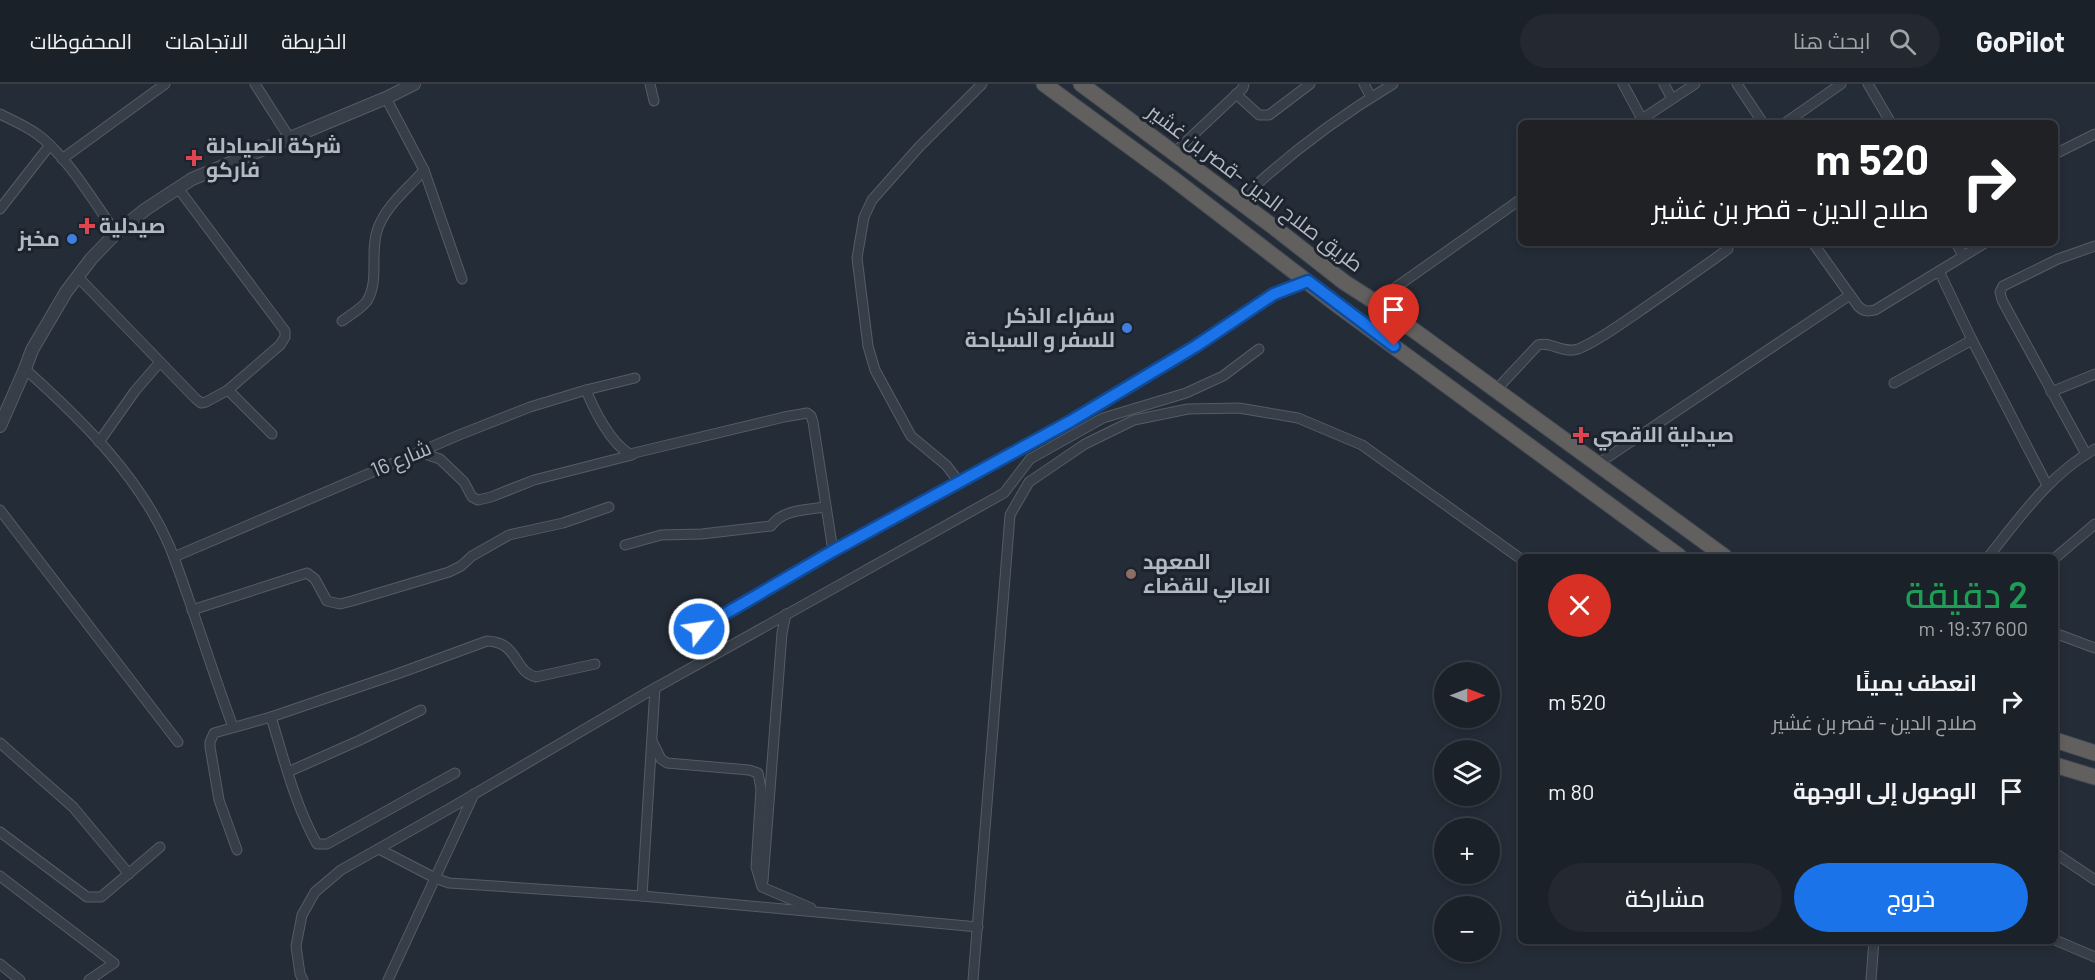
<!DOCTYPE html>
<html lang="ar">
<meta charset="utf-8">
<style>
body{margin:0;font-family:Barlow,Cairo,sans-serif;background:#242931;color:#f1f3f6;direction:rtl;height:100vh;display:flex;flex-direction:column;font-size:22px;white-space:nowrap}
*{box-sizing:border-box;margin:0}
p{font-size:20px;color:#a0a3a8}
.icon{flex:none;width:33px;height:33px;fill:none;stroke:currentColor;stroke-width:2;stroke-linecap:round;stroke-linejoin:round}
.map{position:relative;flex:1;overflow:hidden;direction:ltr}
.side{position:absolute;left:1518px;top:470px;width:540px;height:390px;display:flex;flex-direction:column;background:#1b2129;border-radius:9px;box-shadow:0 3px 9px #0003,0 0 0 2px #393e46;direction:rtl}
.side>*{flex:none}
.top-card{position:absolute;left:1518px;top:36px;width:540px;height:126px;border-radius:9px;box-shadow:0 3px 9px #0003,0 0 0 2px #393e46;direction:rtl;background:#202124;color:#fff;overflow:hidden}
.needle{width:39px;rotate:90deg}
.tools{position:absolute;left:1434px;top:578px;display:grid;gap:12px}
.tools a{display:grid;place-items:center;width:66px;height:66px;border-radius:50%;background:#1b2129;box-shadow:0 3px 9px #0003,0 0 0 2px #393e46;font-size:30px}
.pin{position:absolute;display:grid;place-items:center;width:51px;height:51px;color:#fff;margin:-62px -26px;border-radius:50% 50% 50% 0;rotate:-45deg;box-shadow:0 0 6px #0007}
.pin .icon{rotate:45deg}
.me{position:absolute;width:66px;margin:-33px;rotate:60deg;stroke-linejoin:round;filter:drop-shadow(0 0 4px #0008)}
.turn{display:flex;align-items:center;gap:21px;height:126px;padding:0 30px;font-size:27px}
.turn .icon{width:78px;height:78px;stroke-width:2.5}
.turn b{display:block;font-size:42px;line-height:51px}
.round{display:grid;place-items:center;flex:none;width:63px;height:63px;border-radius:32px;background:#242931}
.overview{display:flex;align-items:center;justify-content:space-between;height:102px;padding:0 30px}
h1{font-size:36px;font-weight:600;line-height:45px;color:#1e9e55}
.primary-button{display:flex;gap:12px;margin-top:auto;padding:12px 30px}
.primary-button a{flex:1;height:69px;border-radius:36px;background:#1a73e8;color:#fff;font-size:24px;font-weight:600;line-height:69px;text-align:center}
.primary-button a+a{background:#242931;color:#f1f3f6}
ul{padding:0;list-style:none}
li{display:flex;align-items:center;gap:18px;height:90px;padding:0 30px}
li div{flex:1}
li b{display:block;font-size:22px}
li em{font-style:normal}
header{display:flex;align-items:center;gap:36px;box-sizing:border-box;height:84px;padding:0 30px;background:#1b2129;border-bottom:2px solid #393e46}
header strong{font-size:28px}
nav{display:flex;gap:33px;margin-inline-start:auto;font-size:21px}
.search{width:420px;height:54px;background:#242931;display:flex;align-items:center;gap:15px;box-sizing:border-box;padding:0 21px;border-radius:33px;color:#a0a3a8;font-size:22px}
.map>svg:first-child{display:block}
</style>
<header>
<strong>GoPilot</strong>
<div class="search"><svg class="icon" aria-label="search" viewBox="0 0 24 24"><circle cx="10" cy="10" r="6"/><path d="M15 15l6 6"/></svg>ابحث هنا</div>
<nav><a>الخريطة</a><a>الاتجاهات</a><a>المحفوظات</a></nav>
</header>
<div class="map">
<svg width="2095" height="896" viewBox="0 0 2095 896">
<rect width="100%" height="100%" fill="#242c37"/>
<g fill="none" stroke-linecap="round" stroke-linejoin="round">
<g stroke="#555c65" stroke-width="11">
<g id="minor">
<path d="M255 0 289 53"/>
<path d="M650 0 654 17"/>
<path d="M1364 0 1371 13"/>
<path d="M1623 0 1642 35"/>
<path d="M1664 0 1672 15"/>
<path d="M1737 0 1763 39"/>
<path d="M1868 0 1891 39"/>
<path d="M1236 10 1259 31H1269L1310 0"/>
<path d="M386 14 424 86 462 195"/>
<path d="M0 30C12 36 26 42 37 50 68 73 93 117 116 149"/>
<path d="M1636 39 1695 0"/>
<path d="M1785 39 1841 0"/>
<path d="M1174 69 1243 4 1244 0"/>
<path d="M2055 70 2095 50"/>
<path d="M62 75 165 0"/>
<path d="M178 104 285 247V253L280 261 228 306"/>
<path d="M1239 117C1285 73 1338 33 1393 0"/>
<path d="M0 125 50 61"/>
<path d="M1813 159 1858 222C1863 227 1867 228 1875 226L1985 159"/>
<path d="M1956 159 1963 172"/>
<path d="M1939 187 1972 256 2047 401"/>
<path d="M77 192 195 314 201 319 206 318 228 306 272 350"/>
<path d="M1375 218 1521 115"/>
<path d="M342 237C350 231 361 225 367 217 380 196 369 167 378 144 387 120 408 105 424 86"/>
<path d="M25 285C81 335 139 392 169 461 176 478 182 496 188 513 203 556 217 600 233 643"/>
<path d="M1894 299 1972 256"/>
<path d="M586 306C594 326 611 360 630 370L784 333 807 329 811 332 813 338 833 467"/>
<path d="M1495 307 1538 261C1550 257 1563 270 1578 265 1598 257 1619 241 1637 229 1667 208 1698 187 1728 165"/>
<path d="M2051 308 2095 290"/>
<path d="M99 358 135 307 160 278"/>
<path d="M419 368 440 375 464 398 472 413 478 416 491 413 534 396 632 371"/>
<path d="M2086 370 2002 216 2000 208 2003 202 2058 175 2095 162"/>
<path d="M1596 381 1850 211"/>
<path d="M960 399 946 381 911 352 875 286 868 262 857 174 864 133 872 116 919 63 982 0"/>
<path d="M0 426 178 658"/>
<path d="M625 461 661 451 702 450 771 442C783 425 806 426 825 423"/>
<path d="M1989 472C2020 433 2050 390 2095 365"/>
<path d="M174 473 459 351 530 323 586 306 635 294"/>
<path d="M2055 474 2095 440"/>
<path d="M192 526 307 489 315 495 327 517 340 520 352 517 449 488 461 482 472 472 509 451 563 439 609 423"/>
<path d="M700 545 833 467 1071 337 1195 262 1274 210 1308 197"/>
<path d="M2060 551 2095 564"/>
<path d="M271 633C284 675 295 721 317 760H327L455 689"/>
<path d="M652 657 661 675 667 679 749 686 758 689 761 705 756 783 762 803 811 824"/>
<path d="M0 659 73 723 129 790"/>
<path d="M288 688 360 656 421 626"/>
<path d="M0 748 87 813H101L160 763"/>
<path d="M379 765 435 794 449 799 642 812 978 843"/>
<path d="M237 766 219 716 210 663V658L214 649 271 633 397 590 487 557C519 558 513 587 536 593L595 580"/>
<path d="M2055 769 2095 796"/>
<path d="M0 792 114 879 89 896"/>
<path d="M763 797 782 549 786 530"/>
<path d="M642 812 655 604"/>
<path d="M2055 856 2095 873"/>
<path d="M0 880 20 896"/>
<path d="M303 896 300 890 296 862 302 831 315 808 341 786 454 722 648 608 1004 409 1030 375 1103 334 1186 309 1223 292 1259 265"/>
<path d="M388 896 474 710"/>
<path d="M973 896 1010 431 1029 398 1085 360 1134 336 1188 325 1239 324 1298 334 1362 361 1521 475"/>
<path d="M1871 896 1874 856"/>
</g>
</g>
<g stroke="#555c65" stroke-width="14">
<path id="tertiary" d="M0 342 25 285 32 266 66 208 91 175 116 149 146 125 192 95 386 14 414 0"/>
</g>
<g stroke="#424952" stroke-width="17">
<g id="trunk">
<path d="M1044 0 1171 93 1340 223 1679 472"/>
<path d="M1081 0 1275 144 1344 198 1375 218 1724 472"/>
<path d="M2055 656 2095 669"/>
<path d="M2055 681 2095 693"/>
</g>
</g>
<use href="#minor" stroke="#373e47" stroke-width="9"/>
<use href="#tertiary" stroke="#373e47" stroke-width="12"/>
<use href="#trunk" stroke="#61605e" stroke-width="15"/>
</g>
<g fill="none" stroke-linecap="round" stroke-linejoin="round">
<g stroke="#114b97" stroke-width="15">
<path id="route" d="M699 545 833 467 1071 337 1196 262 1274 210 1308 197 1394 262"/>
</g>
<use href="#route" stroke="#1a73e8" stroke-width="10"/>
</g>
<g fill="#e0444e" stroke="#1d232c" stroke-width="2">
<path d="M191 65h6v6h6v6h-6v6h-6v-6h-6v-6h6z"/>
<path d="M84 133h6v6h6v6h-6v6h-6v-6h-6v-6h6z"/>
<path d="M1578 342h6v6h6v6h-6v6h-6v-6h-6v-6h6z"/>
</g>
<g fill="#3f7fe0" stroke="#1d232c" stroke-width="2">
<circle cx="72" cy="155" r="6"/>
<circle cx="1127" cy="244" r="6"/>
</g>
<circle fill="#8d6e63" stroke="#1d232c" stroke-width="2" cx="1131" cy="490" r="6"/>
<g text-anchor="middle" stroke-width="6" stroke-linejoin="round" paint-order="stroke">
<g font-size="21" font-weight="bold" fill="#b2b9c3" stroke="#1d232c" text-anchor="start">
<text x="206" y="69">شركة الصيادلة<tspan x="206" dy="24">فاركو</tspan></text>
<text x="99" y="149">صيدلية</text>
<text x="60" y="162" text-anchor="end">مخبز</text>
<text x="1115" y="239" text-anchor="end">سفراء الذكر<tspan x="1115" dy="24">للسفر و السياحة</tspan></text>
<text x="1593" y="358">صيدلية الاقصي</text>
<text x="1143" y="485">المعهد<tspan x="1143" dy="24">العالي للقضاء</tspan></text>
</g>
<g font-size="21" fill="#b2b9c3" stroke="#1d232c">
<text transform="translate(1255 104) rotate(37)" y="7">طريق صلاح الدين -قصر بن غشير</text>
<text transform="translate(401 375) rotate(-23)" y="7">شارع 16</text>
</g>
</g>
</svg>
<div class="tools">
<a><svg class="needle" viewBox="-14 -14 28 28"><path d="M0-13l5 13h-10z" fill="#e53935"/><path d="M0 13l5-13h-10z" fill="#a0a3a8"/></svg></a>
<a><svg class="icon" aria-label="layers" viewBox="0 0 24 24"><path d="M12 4l9 5-9 5-9-5zM3 14l9 5 9-5"/></svg></a>
<a>+</a>
<a>−</a>
</div>
<div class="pin" style="left:1394px;top:262px;background:#d93025"><svg class="icon" aria-label="arrive" viewBox="0 0 24 24"><path d="M6 21V4h12l-3 4 3 4H6"/></svg></div>
<svg class="me" style="left:699px;top:545px" viewBox="-20 -20 40 40"><circle r="17" fill="#1a73e8" stroke="#fff" stroke-width="3"/><path d="M0-11L8 9 0 5-8 9z" fill="#fff"/></svg>
<div class="top-card">
<div class="turn"><svg class="icon" aria-label="right" viewBox="0 0 24 24"><path d="M7 20v-9h11M14 6l5 5-5 5"/></svg><div><b>520 m</b>صلاح الدين - قصر بن غشير</div></div>
</div>
<section class="side">
<div class="overview"><div><h1>2 دقيقة</h1><p>600 m · 19:37</p></div><a class="round" style="background:#d93025;color:#fff"><svg class="icon" aria-label="close" viewBox="0 0 24 24"><path d="M6 6l12 12M18 6L6 18"/></svg></a></div>
<ul>
<li><svg class="icon" aria-label="right" viewBox="0 0 24 24"><path d="M7 20v-9h11M14 6l5 5-5 5"/></svg><div><b>انعطف يمينًا</b><p>صلاح الدين - قصر بن غشير</p></div><em>520 m</em></li>
<li><svg class="icon" aria-label="arrive" viewBox="0 0 24 24"><path d="M6 21V4h12l-3 4 3 4H6"/></svg><div><b>الوصول إلى الوجهة</b></div><em>80 m</em></li>
</ul>
<div class="primary-button"><a>خروج</a><a>مشاركة</a></div>
</section>
</div>
